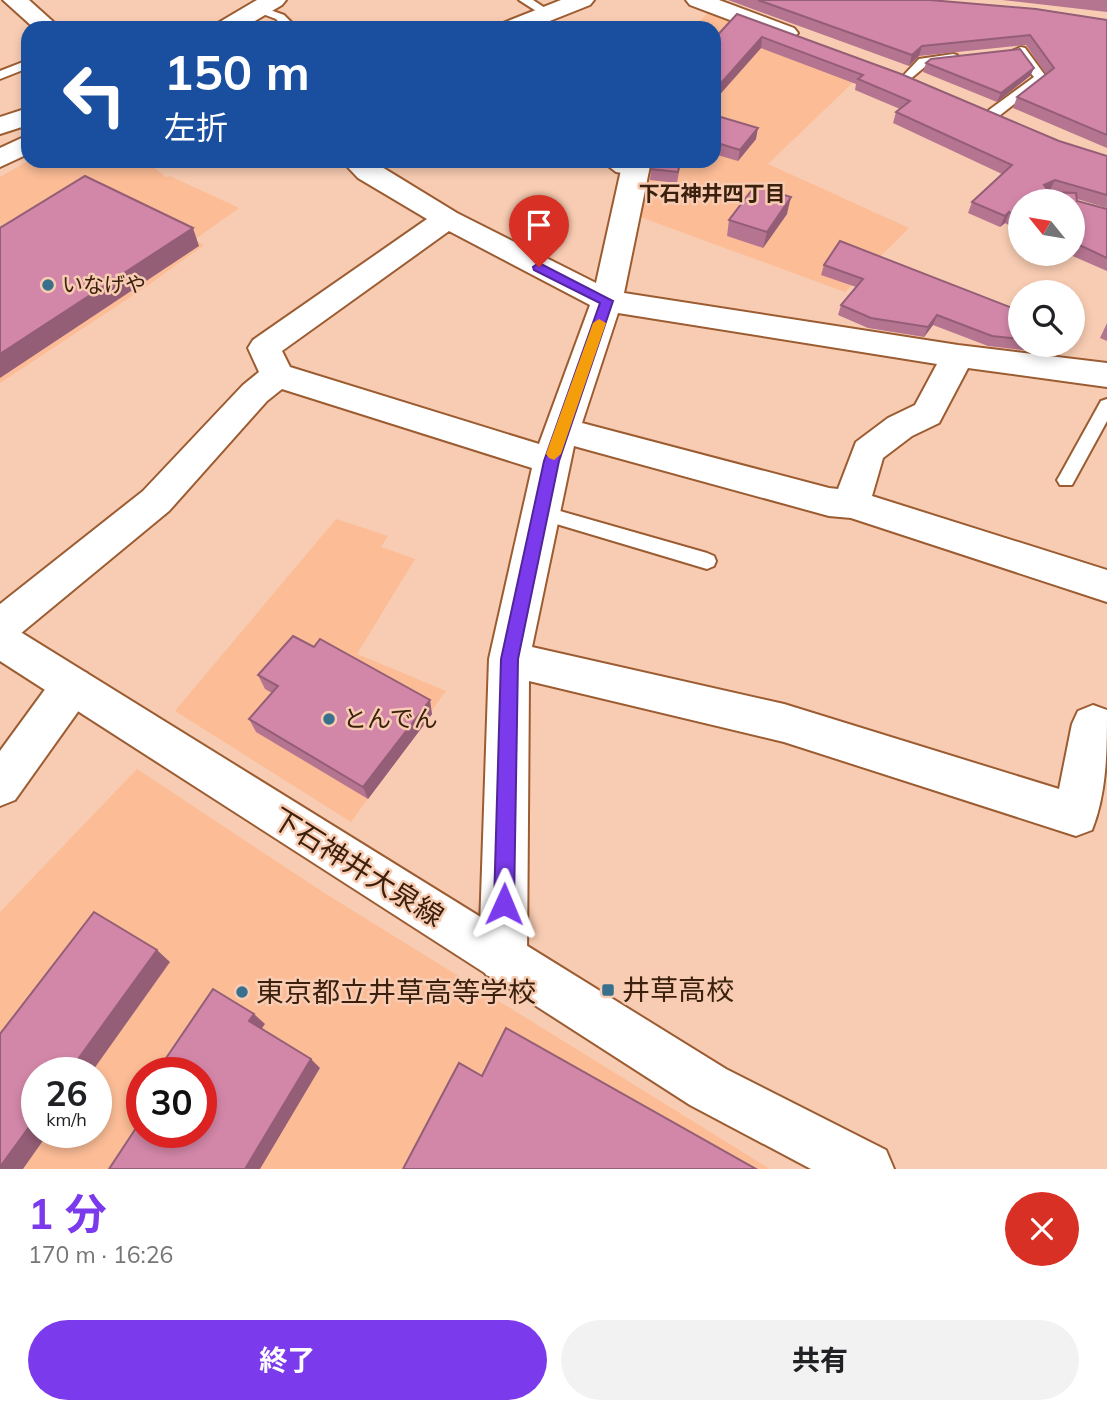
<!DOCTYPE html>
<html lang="ja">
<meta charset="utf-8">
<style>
body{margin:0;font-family:Mulish,"Noto Sans JP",sans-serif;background:#f2f2f2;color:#202124;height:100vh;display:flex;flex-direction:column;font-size:26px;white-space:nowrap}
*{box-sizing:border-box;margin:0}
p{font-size:23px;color:#757577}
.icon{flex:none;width:38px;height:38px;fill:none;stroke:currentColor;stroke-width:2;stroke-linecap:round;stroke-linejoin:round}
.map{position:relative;height:1169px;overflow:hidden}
.drawer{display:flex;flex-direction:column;background:#fff;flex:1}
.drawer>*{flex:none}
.top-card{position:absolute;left:21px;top:21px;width:700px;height:147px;border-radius:21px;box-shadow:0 4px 10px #0003;background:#1a4fa0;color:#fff;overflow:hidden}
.needle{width:46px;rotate:300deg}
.fabs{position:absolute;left:1008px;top:189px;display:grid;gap:14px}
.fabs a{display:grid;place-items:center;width:77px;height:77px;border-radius:50%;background:#fff;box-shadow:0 4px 10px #0003;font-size:35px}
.speed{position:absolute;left:21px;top:1057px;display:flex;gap:14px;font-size:35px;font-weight:700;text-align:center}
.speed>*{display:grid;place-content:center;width:91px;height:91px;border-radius:50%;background:#fff;box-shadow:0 4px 10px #0003;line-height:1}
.speed small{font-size:18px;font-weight:400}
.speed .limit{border:10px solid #d22;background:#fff;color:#111}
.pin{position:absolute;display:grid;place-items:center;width:60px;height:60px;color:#fff;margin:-72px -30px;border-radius:50% 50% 50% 0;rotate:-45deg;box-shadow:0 0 7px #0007}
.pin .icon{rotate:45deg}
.me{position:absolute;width:77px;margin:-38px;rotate:1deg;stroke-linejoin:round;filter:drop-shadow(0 0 5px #0008)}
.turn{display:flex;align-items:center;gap:24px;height:147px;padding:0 28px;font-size:32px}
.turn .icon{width:91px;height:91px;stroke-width:2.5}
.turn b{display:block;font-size:49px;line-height:60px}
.round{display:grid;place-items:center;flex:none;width:74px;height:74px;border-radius:37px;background:#f2f2f2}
.summary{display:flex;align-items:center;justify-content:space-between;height:119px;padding:0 28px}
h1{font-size:42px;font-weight:700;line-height:52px;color:#7c3aed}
.action{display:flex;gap:14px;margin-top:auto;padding:14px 28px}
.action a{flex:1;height:80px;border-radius:42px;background:#7c3aed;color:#fff;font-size:28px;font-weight:700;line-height:80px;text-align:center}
.action a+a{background:#f2f2f2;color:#202124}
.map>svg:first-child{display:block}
</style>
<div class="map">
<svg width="1107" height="1169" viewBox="0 0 1107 1169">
<rect width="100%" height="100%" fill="#f8ccb2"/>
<g fill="#fbbc96" fill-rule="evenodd">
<path d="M711 10 869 67 768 164 909 228 845 292 632 214 643 161H714V28H693Z"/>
<path d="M28 161H145L166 177 170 176 239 208 194 240 204 245 147 286 0 383V177Z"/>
<path d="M336 519 388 536 381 547 415 559 357 654 446 691 351 822 175 711Z"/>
<path d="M137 769 326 894 770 1169H0V912ZM37 1073H96V1132H37ZM142 1073H201V1132H142Z"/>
</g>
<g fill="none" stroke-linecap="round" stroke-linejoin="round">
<g stroke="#9c5c32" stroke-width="4">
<g id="lane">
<path d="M519 0H533L554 14 544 16Z"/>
<path d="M259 6 284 15 297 28H284L276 19 255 11 253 9Z"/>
<path d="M1021 47 1025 48 1047 78 999 116H989V110L1034 77 1012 51Z"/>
<path d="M953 54 957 55V61L927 65 908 81 902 77 919 59Z"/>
<path d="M28 60V68L0 79V71Z"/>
<path d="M602 161H618L642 171 635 175 616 172Z"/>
<path d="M1107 399V421L1072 485H1060L1057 480 1060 475 1101 401Z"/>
<path d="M539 505 707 553 714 556 716 561 714 566 707 569 533 517 530 512 533 507Z"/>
</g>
</g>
<g stroke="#9c5c32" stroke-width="4">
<g id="street">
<path d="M3 0H29L60 28H34Z"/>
<path d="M561 0H594L590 5 532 28H499L503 23Z"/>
<path d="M686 0H719L794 28 798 33 794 38H778L690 5Z"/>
<path d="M28 108V125L0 134V117Z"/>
<path d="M342 161H372L457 213 596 283 623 161H651L624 293 958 345 1107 363V387L968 368 939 423 912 436 883 458 872 496 1107 570V602L851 518 829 516 574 446 532 647 784 704 1059 789 1072 724 1078 711 1093 705 1107 710C1107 750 1107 792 1092 830L1076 836 784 742 529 681 527 958 520 975 503 982 486 975 479 958 489 659 532 468 282 389 267 401 169 511 14 639 0 644V604L143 491 243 385 259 372 248 348 253 340 427 219 358 178ZM449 231 590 305 539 444 290 367 282 351ZM618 313 937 364 915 405 888 418 856 442 838 489 829 488 582 423Z"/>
<path d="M72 668 87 673 93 686 87 699 15 800 0 806V751L57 673Z"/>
</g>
</g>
<g stroke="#9c5c32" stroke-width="4">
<g id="secondary">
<path d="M257 0H286L282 5 243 28H214L218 23Z"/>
<path d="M28 135V154L0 167V148Z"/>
<path d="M0 623 14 628 726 1069 886 1150 894 1169H811L690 1105 0 661Z"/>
</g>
</g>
<use href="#lane" fill="#fff" fill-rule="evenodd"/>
<use href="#street" fill="#fff" fill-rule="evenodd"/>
<use href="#secondary" fill="#fff" fill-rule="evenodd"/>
</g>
<g fill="#b57490">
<path d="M728 0H930L1107 20V148L1013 108 1017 97 1046 74 1026 45 919 56 909 66Z"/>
<path d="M1002 0H1107V12Z"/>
<path d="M737 14 1059 141 1107 156V208L1077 199V201L1107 209V271L1068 254H1073V201H1020V231L1005 223 1000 227 968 213 972 202 1002 174 893 123 896 112 900 109 855 90 856 84 761 48 714 101V39Z"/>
<path d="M926 63 1034 68 1030 76 997 102 923 72Z"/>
<path d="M714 115 756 139 738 161 714 154Z"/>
<path d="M652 161H681L677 183 650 180Z"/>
<path d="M787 214 763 248 727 236 729 220Z"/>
<path d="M824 265 1020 311V345H1045L1041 352 988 346 933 325 924 337 868 328 838 315 841 305 856 287 821 275Z"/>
<path d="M1107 323V341L1100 338Z"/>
<path d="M258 675 432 714 368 799 256 732 249 719 272 693 265 689Z"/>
</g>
<g fill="#945e76">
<path d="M762 37 761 48 714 101V91Z"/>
<path d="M922 46 919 56 909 66 912 55Z"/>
<path d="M1034 68 1030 76 997 102 1001 93Z"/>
<path d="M758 128 756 139 738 161 740 150Z"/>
<path d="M1055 180 1050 190 1039 196 1044 185Z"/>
<path d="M791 197 787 214 763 248 767 232Z"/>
<path d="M1009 212 1005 223 1000 227 1005 216Z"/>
<path d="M193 228 199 246 0 378V354Z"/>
<path d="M937 315 933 325 924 337 928 327Z"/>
<path d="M430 700 432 714 368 799 363 787Z"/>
<path d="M157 950 170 962 91 1073H68Z"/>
<path d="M254 1014 265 1024 260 1031 249 1021Z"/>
<path d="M311 1059 320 1068 260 1169H245Z"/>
<path d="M37 1116V1132H49L23 1169H0V1167Z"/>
</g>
<g fill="#d387a8" stroke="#945e76" stroke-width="2">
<path d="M758 0H930L1036 9 1107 20V135L1017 97 1054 68 1030 35 922 46 912 55Z"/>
<path d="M737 14 901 74 1059 141 1107 156V195L1055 180 1044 185 1049 192 1076 193 1077 201 1107 209V258L1073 242V201H1020V218L1009 212 1005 216 972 202 1012 165 896 112 910 101 858 79 863 75 762 37 714 91V39Z"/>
<path d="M1020 49 1034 68 1001 93 926 63 931 59Z"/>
<path d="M714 115 758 128 740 150 714 142Z"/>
<path d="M652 161H680L678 172 651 169Z"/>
<path d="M85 176 193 228 0 354V228Z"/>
<path d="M755 186 791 197 767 232 729 220Z"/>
<path d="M840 241 1020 311V339L992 336 937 315 928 327 871 318 841 305 863 279 824 265Z"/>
<path d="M293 636 314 647 320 639 430 700 363 787 249 719 278 686 258 675Z"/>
<path d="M94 912 157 950 68 1073H37V1116L0 1167V1034Z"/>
<path d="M213 989 254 1014 249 1021 311 1059 245 1169H109L142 1119V1132H201V1073H156Z"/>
<path d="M506 1028 756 1169H403L459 1063 482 1076Z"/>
</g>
<path fill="#7c3aed" stroke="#51269a" stroke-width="2" d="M539 263 613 301 559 461 518 659 514 904 511 911 504 914 497 911 494 904 501 659 544 461 600 303 534 270 533 267Z"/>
<path fill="#f59e0b" d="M599 319 606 323 561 454 554 460 549 458 546 454 593 323Z"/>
<g fill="#39708b" stroke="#f8ccb2" stroke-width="2.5">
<circle cx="48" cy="285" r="7"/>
<circle cx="329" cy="719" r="7"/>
<rect x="601" y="983" width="14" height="14" rx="3.5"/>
<circle cx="242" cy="992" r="7"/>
</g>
<g text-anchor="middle" stroke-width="5" stroke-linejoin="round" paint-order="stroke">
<g font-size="21" font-weight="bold" fill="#3b200e" stroke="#f8ccb2">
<text x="712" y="201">下石神井四丁目</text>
</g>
<g font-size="21" fill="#3b200e" stroke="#f8ccb2" text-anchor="start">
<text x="62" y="292">いなげや</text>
</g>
<g font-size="24" fill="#3b200e" stroke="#f8ccb2" text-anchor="start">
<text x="343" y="727">とんでん</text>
</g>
<g font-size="28" fill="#3b200e" stroke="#f8ccb2">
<text transform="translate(358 867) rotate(32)" y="10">下石神井大泉線</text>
</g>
<g font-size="28" fill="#3b200e" stroke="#f8ccb2" text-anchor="start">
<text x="622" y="1000">井草高校</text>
<text x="256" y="1002">東京都立井草高等学校</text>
</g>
</g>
</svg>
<div class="fabs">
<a><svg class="needle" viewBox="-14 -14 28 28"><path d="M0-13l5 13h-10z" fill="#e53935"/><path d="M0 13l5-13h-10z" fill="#757577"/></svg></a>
<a><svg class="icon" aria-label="search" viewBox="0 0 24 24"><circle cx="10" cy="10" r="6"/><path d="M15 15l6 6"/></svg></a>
</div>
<div class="speed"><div>26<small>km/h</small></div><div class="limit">30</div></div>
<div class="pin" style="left:539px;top:267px;background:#d93025"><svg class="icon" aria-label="arrive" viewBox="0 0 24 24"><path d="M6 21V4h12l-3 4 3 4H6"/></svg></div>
<svg class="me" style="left:504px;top:904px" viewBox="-20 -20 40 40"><path d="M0-17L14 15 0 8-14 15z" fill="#7c3aed" stroke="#fff" stroke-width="4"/></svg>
<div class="top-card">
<div class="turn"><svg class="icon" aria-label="left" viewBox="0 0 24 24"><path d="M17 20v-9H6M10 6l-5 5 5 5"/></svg><div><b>150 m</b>左折</div></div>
</div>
</div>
<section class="drawer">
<div class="summary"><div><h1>1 分</h1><p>170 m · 16:26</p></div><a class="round" style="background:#d93025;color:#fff"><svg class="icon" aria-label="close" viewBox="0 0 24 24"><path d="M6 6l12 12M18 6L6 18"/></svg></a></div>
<div class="action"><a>終了</a><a>共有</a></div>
</section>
